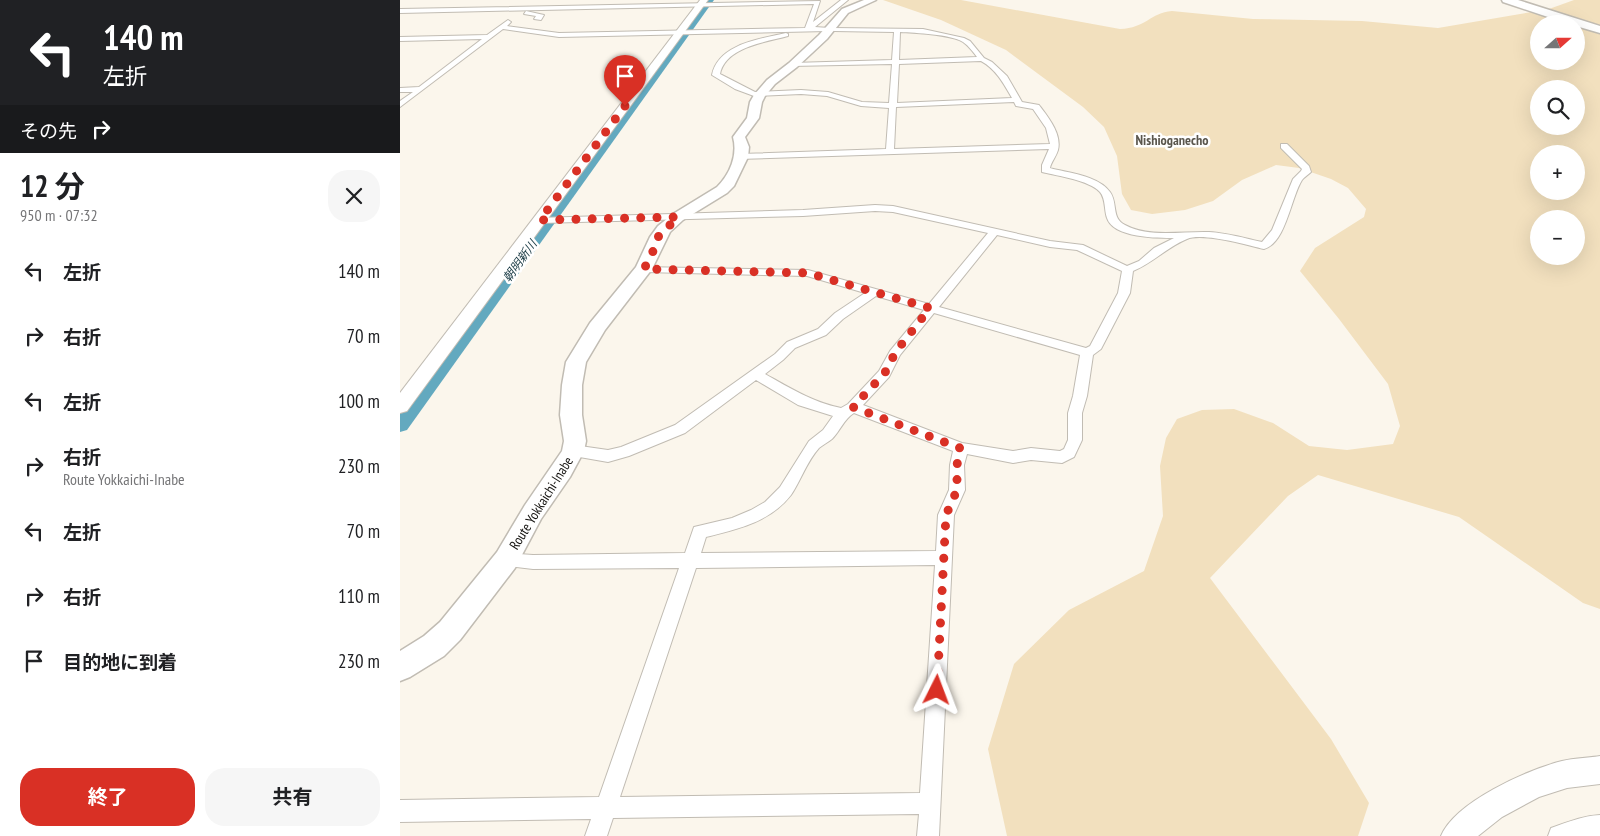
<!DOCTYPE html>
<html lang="ja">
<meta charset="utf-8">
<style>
body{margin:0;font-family:"PT Sans Narrow","Noto Sans JP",sans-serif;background:#f6f6f6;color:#202124;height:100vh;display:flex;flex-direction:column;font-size:19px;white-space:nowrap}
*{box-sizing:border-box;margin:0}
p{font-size:16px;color:#757577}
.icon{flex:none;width:28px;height:28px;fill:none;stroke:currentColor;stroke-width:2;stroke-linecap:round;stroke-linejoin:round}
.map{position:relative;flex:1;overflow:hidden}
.drawer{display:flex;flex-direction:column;background:#fff;width:400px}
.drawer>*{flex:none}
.top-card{background:#202124;color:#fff;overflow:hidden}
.needle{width:32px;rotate:69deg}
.buttons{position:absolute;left:1130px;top:15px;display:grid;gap:10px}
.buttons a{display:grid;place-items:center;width:55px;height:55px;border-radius:50%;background:#fff;box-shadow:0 5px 20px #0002;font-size:25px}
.pin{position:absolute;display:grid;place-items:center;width:42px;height:42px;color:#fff;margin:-51px -21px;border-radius:50% 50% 50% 0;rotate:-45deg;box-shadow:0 0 5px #0007}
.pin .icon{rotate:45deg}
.me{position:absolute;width:55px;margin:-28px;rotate:3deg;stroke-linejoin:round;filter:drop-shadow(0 0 4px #0008)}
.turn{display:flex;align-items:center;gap:18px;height:105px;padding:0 20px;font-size:22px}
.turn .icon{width:65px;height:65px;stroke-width:2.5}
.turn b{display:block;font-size:35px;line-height:42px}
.then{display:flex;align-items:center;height:48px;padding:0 20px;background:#0003;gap:10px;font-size:19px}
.round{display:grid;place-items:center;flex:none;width:52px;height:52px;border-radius:20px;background:#f6f6f6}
.summary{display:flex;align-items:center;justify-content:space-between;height:85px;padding:0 20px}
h1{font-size:30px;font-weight:700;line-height:38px}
.button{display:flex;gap:10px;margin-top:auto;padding:10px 20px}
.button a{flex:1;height:58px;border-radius:20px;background:#d93025;color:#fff;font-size:20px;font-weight:700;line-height:58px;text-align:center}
.button a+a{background:#f6f6f6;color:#202124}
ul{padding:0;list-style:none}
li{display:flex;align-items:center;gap:15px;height:65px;padding:0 20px}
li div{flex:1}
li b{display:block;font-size:19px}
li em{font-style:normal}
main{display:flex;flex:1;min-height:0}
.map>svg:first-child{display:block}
</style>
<main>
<section class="drawer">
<div class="top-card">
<div class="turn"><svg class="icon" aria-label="left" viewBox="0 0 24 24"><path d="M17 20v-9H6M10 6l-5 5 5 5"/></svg><div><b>140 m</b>左折</div></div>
<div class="then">その先<svg class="icon" aria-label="right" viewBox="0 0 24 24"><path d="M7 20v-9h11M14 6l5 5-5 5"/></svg></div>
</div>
<div class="summary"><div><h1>12 分</h1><p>950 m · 07:32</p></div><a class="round"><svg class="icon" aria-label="close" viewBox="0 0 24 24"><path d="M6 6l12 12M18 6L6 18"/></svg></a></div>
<ul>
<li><svg class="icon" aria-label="left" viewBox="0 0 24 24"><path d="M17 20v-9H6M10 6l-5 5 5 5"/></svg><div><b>左折</b></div><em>140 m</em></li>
<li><svg class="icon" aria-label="right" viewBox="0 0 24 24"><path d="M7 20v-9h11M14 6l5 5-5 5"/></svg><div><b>右折</b></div><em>70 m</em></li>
<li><svg class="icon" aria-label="left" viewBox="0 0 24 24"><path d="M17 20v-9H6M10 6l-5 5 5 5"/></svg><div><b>左折</b></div><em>100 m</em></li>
<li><svg class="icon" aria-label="right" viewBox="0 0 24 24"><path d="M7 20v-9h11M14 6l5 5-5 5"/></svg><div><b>右折</b><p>Route Yokkaichi-Inabe</p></div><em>230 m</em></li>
<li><svg class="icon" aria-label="left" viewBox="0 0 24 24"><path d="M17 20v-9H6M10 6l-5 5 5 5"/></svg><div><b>左折</b></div><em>70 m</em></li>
<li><svg class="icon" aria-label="right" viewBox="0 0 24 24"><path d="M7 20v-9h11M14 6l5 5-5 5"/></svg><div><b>右折</b></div><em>110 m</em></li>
<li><svg class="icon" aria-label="arrive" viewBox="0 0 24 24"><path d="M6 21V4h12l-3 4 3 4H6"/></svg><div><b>目的地に到着</b></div><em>230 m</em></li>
</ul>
<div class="button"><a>終了</a><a>共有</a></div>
</section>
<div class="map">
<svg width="1200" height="836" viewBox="0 0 1200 836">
<rect width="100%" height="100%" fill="#fbf6ec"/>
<path fill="#f2e0be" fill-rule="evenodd" d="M483 0H561L720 29C746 28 750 13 772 11L853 19 962 21 1038 28 1149 9 1174 0H1200V609L1183 603 1059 517 918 475 888 496 810 578 931 739 969 803 958 836H607L588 749 614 664 669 610 744 571 763 516 760 466 766 438 777 419 802 410 834 409 873 423 909 446 947 450 993 444 1000 426 988 384 939 319 900 271 915 248 964 217 966 209 948 188 931 179 899 168 876 165 842 180 813 201 785 210 752 214 731 210 722 194 717 156 704 127 683 107 606 50 541 20ZM1139 24H1176V61H1139ZM1139 89H1176V126H1139ZM1139 154H1176V191H1139ZM1139 219H1176V256H1139Z"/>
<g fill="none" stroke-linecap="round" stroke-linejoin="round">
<path fill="#63a9bf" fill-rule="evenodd" d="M306 0H314L7 430 0 432V410Z"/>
<g stroke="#c1bcb3" stroke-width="2">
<g id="street">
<path d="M441 0H448L415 27 429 28 430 29 427 31 159 37 103 29 0 107V101L13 92H0V88L19 87 82 39 0 41V37L87 35 108 20 111 22 107 26 159 33 405 28 414 4 0 13V9L420 1 413 22Z"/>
<path d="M126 11 144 15 141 20 134 19 136 16 124 14Z"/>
<path d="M432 28 523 29 564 38 570 41 584 58 592 62 607 76 622 102 639 105C648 117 662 134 658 150 656 157 651 162 650 168 667 173 698 175 710 192 718 203 711 218 725 225 749 238 782 231 809 232 827 233 844 238 862 242L872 230 893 179 901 171 902 169 881 148V144H887L909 166 911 172C908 175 904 177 902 180 891 197 886 243 864 249 847 245 802 232 787 239 767 247 753 263 733 271L730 293 701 349 693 355 687 396 682 413V440L674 457 662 463 631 460 613 463 567 454 564 465 565 490 554 515 539 836H517L519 814 213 818 207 836H185L191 819 0 822V800L199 797 279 568 133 569 100 565 98 560 100 555 106 553 133 555 285 553 294 527 332 518 351 510 365 502 380 487 409 441 423 430 433 416 398 405 356 380 285 433 229 456 208 462 168 455 166 451 168 447 173 445 208 450 221 447 275 425 375 354 387 342 418 329 435 313 465 293 407 276 244 272 240 271 239 269 240 267 408 270 529 304 588 233 493 212 475 211 403 216 141 223 137 222V218L403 210 475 205 493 206 650 241 683 245 727 266 739 261 754 248 774 238C758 238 713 238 707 218 704 210 706 199 700 192 689 180 658 176 642 172V165L649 149 338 159 337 157 341 154 486 149 489 108 461 106 427 96 401 94 354 96 335 89 312 75C318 44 360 39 386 33L388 34V36C366 42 325 47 320 74L355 92 401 90 428 92 462 102 489 103 492 64 391 66 390 65 393 63 492 60 494 32 434 31 431 29ZM500 32C516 33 550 34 563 42 569 46 573 52 577 57L499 60ZM581 61C596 69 604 84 612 98L497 103 499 64ZM614 102 616 106 633 109 646 128 650 144 494 149 496 107ZM597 235 650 247 677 250 722 271 718 293 690 346 686 348 539 307ZM476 296 524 310 490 351 479 371 448 404 441 408C412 402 390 388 365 374L383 360 395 348 426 335 443 319ZM534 313 680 355 673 396 668 413V440L664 449 660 451 631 448 613 451 562 443 463 405 489 377 500 355ZM454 413 553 451 550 465 549 490 538 515 536 551 301 553 306 537C338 529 370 522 391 495 401 480 407 461 419 448 423 445 428 442 432 439 440 431 444 419 454 413ZM535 565 520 793 220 797 296 568Z"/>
<path d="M1200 815V836H1148L1151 828C1168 822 1182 816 1200 815Z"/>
</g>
</g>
<g stroke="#c1bcb3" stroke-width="2">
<g id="secondary">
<path d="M300 0H308L7 411 0 413V393Z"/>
<path d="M1200 756V784L1167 788 1139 797 1102 817 1078 836H1041C1055 802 1127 770 1162 761 1174 758 1187 758 1200 756Z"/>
</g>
</g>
<g stroke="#c1bcb3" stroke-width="3">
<path id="primary" d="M464 0H476L448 13 427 39 397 67 375 84 365 96 362 102 359 118 345 137 349 147 348 157 334 186 327 193 283 220 270 232 252 269 205 330 186 362 182 385V415L186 441 184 451 170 477 141 519 115 568 60 640 44 656 10 677 0 681V651L24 636 40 622 97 552 125 505 162 451 164 441 160 415 162 385 166 362 190 323 236 267 250 237 258 226 273 214 317 187C330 174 338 155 333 137L347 118 350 102 354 95 367 80 389 63 419 35 442 9Z"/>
</g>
<g stroke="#c1bcb3" stroke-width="3">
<path id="highway" d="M1102 0H1118L1200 26V33L1176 26V24H1169L1103 2Z"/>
</g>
<use href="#street" fill="#fff" fill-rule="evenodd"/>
<use href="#secondary" fill="#fff" fill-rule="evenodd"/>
<use href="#primary" fill="#fff" fill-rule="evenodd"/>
<use href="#highway" fill="#fff" fill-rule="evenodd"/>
</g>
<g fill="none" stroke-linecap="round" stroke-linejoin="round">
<path stroke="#d93025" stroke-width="9" stroke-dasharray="0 16.2" d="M225 106 140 220 278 217 258 237 252 254 244 269 408 273 530 308 494 354 491 363 484 374 453 407 560 448 557 465V490L546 515 537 690"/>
</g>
<g text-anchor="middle" stroke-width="5" stroke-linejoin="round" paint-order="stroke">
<g font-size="12" font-style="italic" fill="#193a44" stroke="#fff">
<text transform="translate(120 261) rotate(-54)" y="4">朝明新川</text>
</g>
<g font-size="14" font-weight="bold" fill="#5a564d" stroke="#fff">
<text x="772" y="145">Nishioganecho</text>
</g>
<g font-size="14" fill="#14120f" stroke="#fff">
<text transform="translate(141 503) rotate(-58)" y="5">Route Yokkaichi-Inabe</text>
</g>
</g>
</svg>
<div class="buttons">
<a><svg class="needle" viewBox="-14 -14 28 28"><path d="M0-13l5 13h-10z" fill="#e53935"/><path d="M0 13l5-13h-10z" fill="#757577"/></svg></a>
<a><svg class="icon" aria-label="search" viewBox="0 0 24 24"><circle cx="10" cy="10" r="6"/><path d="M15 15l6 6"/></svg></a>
<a>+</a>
<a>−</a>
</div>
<div class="pin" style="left:225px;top:106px;background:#d93025"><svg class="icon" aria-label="arrive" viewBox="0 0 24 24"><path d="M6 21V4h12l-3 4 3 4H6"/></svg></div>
<svg class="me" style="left:537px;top:690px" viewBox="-20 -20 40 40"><path d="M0-17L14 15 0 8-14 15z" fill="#d93025" stroke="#fff" stroke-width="4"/></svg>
</div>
</main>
